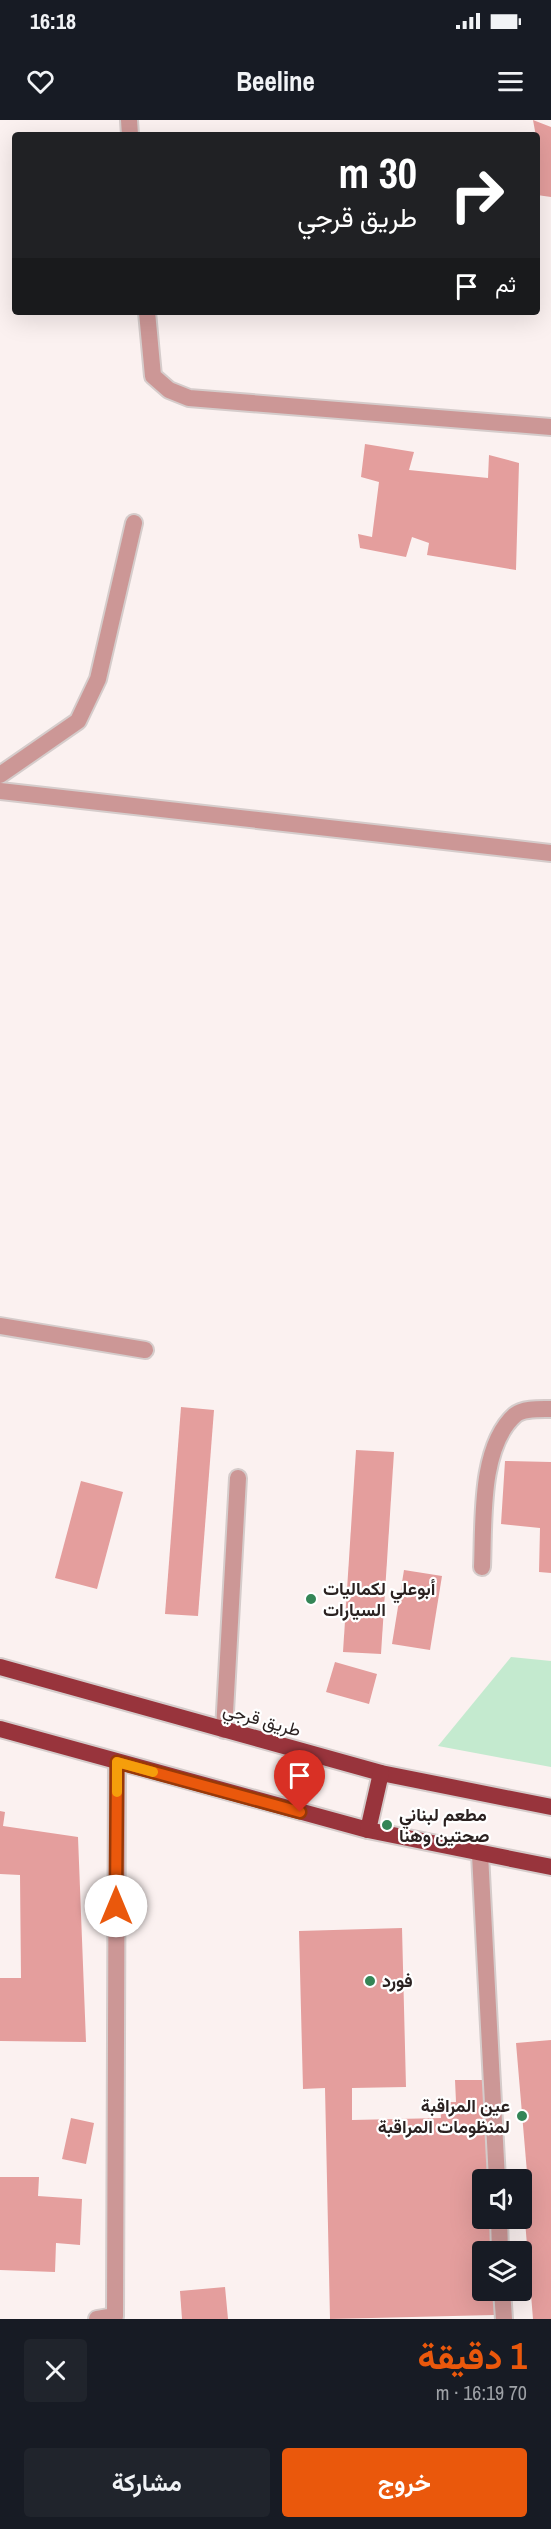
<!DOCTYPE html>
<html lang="ar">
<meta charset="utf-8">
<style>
body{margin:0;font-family:"Archivo Narrow",Vazirmatn,sans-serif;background:#20242c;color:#f1f3f6;direction:rtl;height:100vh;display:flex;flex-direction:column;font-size:22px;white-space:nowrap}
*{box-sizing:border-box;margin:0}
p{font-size:20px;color:#9ea1a6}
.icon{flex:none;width:33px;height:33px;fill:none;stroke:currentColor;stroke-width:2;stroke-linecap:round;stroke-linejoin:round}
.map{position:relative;height:2199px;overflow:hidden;direction:ltr}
.sheet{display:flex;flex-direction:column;background:#171b24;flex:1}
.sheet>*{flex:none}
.guide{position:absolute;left:12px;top:12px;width:528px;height:183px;border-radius:6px;box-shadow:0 6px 24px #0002;direction:rtl;background:#202124;color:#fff;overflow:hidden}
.fabs{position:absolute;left:472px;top:2049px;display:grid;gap:12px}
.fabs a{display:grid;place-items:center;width:60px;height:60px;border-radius:6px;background:#171b24;box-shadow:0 6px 24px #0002;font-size:30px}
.pin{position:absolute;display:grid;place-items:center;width:51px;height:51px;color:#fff;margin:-62px -26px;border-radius:50% 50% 50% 0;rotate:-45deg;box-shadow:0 0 6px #0007}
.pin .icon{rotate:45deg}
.me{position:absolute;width:66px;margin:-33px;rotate:0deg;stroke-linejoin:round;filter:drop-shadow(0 0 4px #0008)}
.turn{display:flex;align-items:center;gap:21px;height:126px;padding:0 24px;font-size:27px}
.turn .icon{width:78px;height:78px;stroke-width:2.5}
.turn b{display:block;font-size:42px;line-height:51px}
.then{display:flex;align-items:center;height:57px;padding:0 24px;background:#0003;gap:12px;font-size:22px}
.round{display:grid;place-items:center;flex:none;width:63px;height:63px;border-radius:6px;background:#20242c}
.headline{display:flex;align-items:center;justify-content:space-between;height:102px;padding:0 24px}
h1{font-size:36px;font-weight:700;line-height:45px;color:#ea580c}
.action{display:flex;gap:12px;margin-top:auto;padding:12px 24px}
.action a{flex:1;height:69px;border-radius:6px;background:#ea580c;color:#fff;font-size:24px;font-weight:700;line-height:69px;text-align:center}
.action a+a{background:#20242c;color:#f1f3f6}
.status{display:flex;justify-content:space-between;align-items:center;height:42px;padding:0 30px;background:#171b24;direction:ltr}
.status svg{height:16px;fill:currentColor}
header{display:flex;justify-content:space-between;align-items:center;height:78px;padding:0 24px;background:#171b24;font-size:27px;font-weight:700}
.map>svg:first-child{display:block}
</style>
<div class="status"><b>16:18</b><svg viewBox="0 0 49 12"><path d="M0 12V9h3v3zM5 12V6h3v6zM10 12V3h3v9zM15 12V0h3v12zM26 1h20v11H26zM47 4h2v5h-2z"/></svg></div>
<header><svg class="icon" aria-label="menu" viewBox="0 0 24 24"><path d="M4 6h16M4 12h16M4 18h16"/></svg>Beeline<svg class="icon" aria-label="heart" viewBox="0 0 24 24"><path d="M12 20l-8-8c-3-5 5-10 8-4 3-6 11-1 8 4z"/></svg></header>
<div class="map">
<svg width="551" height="2199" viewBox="0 0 551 2199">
<rect width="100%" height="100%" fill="#fbf1f0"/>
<path fill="#c4eacf" d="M511 1537 551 1541V1647L438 1626Z"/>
<g fill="#e49e9d">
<path d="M533 0 551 7V77L537 75 539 33Z"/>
<path d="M365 324 414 332 409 350 488 358 489 335 519 343 516 450 427 435 429 423 412 417 406 437 360 428 358 414 372 417 379 362 361 357Z"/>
<path d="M181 1287 214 1290 198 1496 165 1494Z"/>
<path d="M356 1330 394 1332 381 1534 343 1532Z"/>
<path d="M505 1341 551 1342V1453L539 1452 540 1408 501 1404Z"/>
<path d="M81 1361 123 1372 97 1469 55 1458Z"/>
<path d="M404 1450 442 1456 430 1530 392 1524Z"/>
<path d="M335 1542 377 1554 369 1584 326 1572Z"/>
<path d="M0 1691 5 1692 3 1706 78 1717 86 1922 0 1921V1858H21L20 1755 0 1754Z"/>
<path d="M402 1808 406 1967 352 1968V2000L441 1998 440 1982H456L455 1960H489L491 2060H483V2098H492L493 2132H483V2170H494V2195L330 2199 325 1968 303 1969 299 1811Z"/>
<path d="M551 1920V2199H533L523 2076H529L516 1923Z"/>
<path d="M71 1998 94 2003 86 2044 62 2039Z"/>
<path d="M0 2057H39L38 2076 82 2079 80 2125 56 2123 55 2152 0 2150Z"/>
<path d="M225 2167 228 2199H182L180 2171Z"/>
</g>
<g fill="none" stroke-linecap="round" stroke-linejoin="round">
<g stroke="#d5cccb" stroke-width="20">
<g id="service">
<path d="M0 655 78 601 98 559 134 403"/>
<path d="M0 671 551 733"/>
<path d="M482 1447C484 1403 479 1327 515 1295 523 1288 541 1289 551 1289"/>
<path d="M224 1610 238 1358"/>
</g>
</g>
<g stroke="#d5cccb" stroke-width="20">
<g id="minor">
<path d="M129 0 130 15"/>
<path d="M147 192 153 256 169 270 189 278 551 307"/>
<path d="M0 1206 145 1230"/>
<path d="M480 1734 497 2060"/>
<path d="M499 2098 500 2132"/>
<path d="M502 2170 504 2199"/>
<path d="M97 2199 115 2196 117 1642"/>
</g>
</g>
<g stroke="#d5cccb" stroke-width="20">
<g id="trunk">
<path d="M0 1547 381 1653 551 1687"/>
<path d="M0 1609 368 1710 551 1747"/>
<path d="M368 1710 381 1653"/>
</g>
</g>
<use href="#service" stroke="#cc9796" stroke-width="16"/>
<use href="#minor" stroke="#cc9796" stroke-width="16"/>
<use href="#trunk" stroke="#98343c" stroke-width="16"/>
</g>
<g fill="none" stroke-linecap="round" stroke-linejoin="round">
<g stroke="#983908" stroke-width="15">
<path id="route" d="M116 1786 117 1642 300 1692"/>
</g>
<use href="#route" stroke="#ea580c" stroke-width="10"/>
<path stroke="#f59e0b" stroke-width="10" d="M117 1672V1642L153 1652"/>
</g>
<g fill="#348556" stroke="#fff" stroke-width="2">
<circle cx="311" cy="1479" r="6"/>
<circle cx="387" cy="1705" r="6"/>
<circle cx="370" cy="1861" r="6"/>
<circle cx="522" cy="1996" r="6"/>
</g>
<g text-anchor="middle" stroke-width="4.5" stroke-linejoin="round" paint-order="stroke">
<g font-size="18" font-weight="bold" fill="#2a2120" stroke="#fff" text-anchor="start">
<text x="323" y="1475">أبوعلي لكماليات<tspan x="323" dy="21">السيارات</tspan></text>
<text x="399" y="1701">مطعم لبناني<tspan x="399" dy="21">صحتين وهنا</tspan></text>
<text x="382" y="1867">فورد</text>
<text x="510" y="1992" text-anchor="end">عين المراقبة<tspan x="510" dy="21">لمنظومات المراقبة</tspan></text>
</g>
<g font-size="18" fill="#2a2120" stroke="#fff">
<text transform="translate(262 1600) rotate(16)" y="6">طريق قرجي</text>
</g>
</g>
</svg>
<div class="fabs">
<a><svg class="icon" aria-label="sound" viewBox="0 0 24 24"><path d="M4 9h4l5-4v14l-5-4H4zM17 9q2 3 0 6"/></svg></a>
<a><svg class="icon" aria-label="layers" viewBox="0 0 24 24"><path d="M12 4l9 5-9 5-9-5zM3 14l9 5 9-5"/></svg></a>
</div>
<div class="pin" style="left:300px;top:1692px;background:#d93025"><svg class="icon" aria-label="arrive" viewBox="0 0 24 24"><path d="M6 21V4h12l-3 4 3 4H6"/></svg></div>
<svg class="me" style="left:116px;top:1786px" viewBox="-20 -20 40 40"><circle r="19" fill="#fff"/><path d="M0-13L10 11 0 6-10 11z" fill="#ea580c"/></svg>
<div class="guide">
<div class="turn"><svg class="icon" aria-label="right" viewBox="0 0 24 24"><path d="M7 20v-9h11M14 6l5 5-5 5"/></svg><div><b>30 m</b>طريق قرجي</div></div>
<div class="then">ثم<svg class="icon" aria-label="arrive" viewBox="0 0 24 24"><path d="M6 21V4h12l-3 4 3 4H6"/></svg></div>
</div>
</div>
<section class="sheet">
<div class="headline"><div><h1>1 دقيقة</h1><p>70 m · 16:19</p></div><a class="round"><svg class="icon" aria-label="close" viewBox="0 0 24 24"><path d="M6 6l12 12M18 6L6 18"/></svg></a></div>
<div class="action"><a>خروج</a><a>مشاركة</a></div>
</section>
